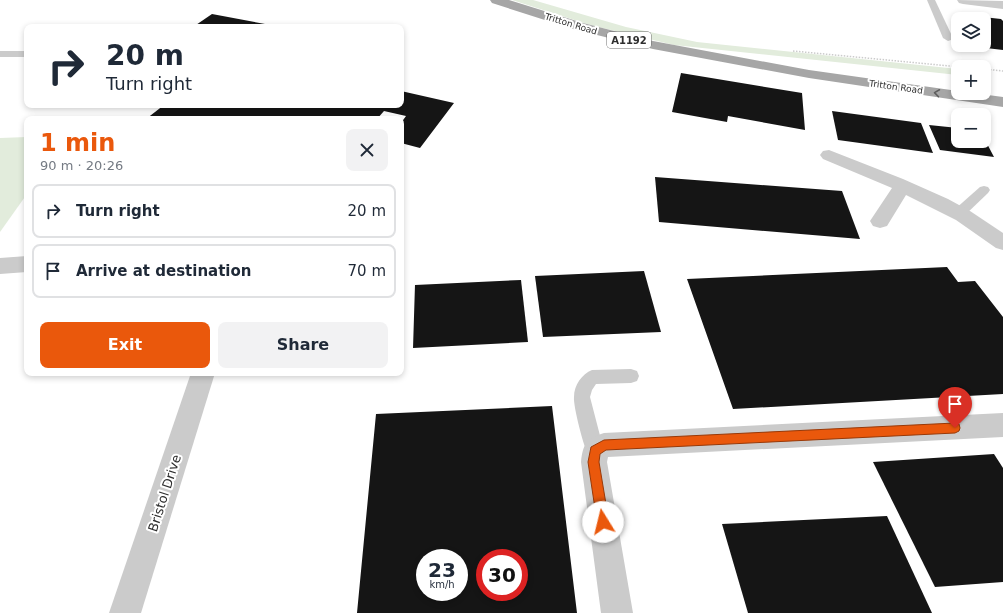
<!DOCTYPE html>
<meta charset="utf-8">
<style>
body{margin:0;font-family:"DejaVu Sans",sans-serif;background:#f2f2f3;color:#1f2937;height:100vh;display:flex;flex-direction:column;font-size:15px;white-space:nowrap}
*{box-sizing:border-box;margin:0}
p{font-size:13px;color:#747a83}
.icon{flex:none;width:22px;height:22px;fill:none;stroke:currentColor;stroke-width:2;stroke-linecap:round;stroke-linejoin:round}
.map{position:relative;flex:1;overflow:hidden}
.side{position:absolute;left:24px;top:116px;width:380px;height:260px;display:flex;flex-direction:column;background:#fff;border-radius:8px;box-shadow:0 2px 6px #0003}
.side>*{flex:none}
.guide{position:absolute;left:24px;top:24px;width:380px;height:84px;border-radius:8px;box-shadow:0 2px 6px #0003;background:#fff;color:#1f2937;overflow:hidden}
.tools{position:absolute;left:951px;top:12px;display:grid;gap:8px}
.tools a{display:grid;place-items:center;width:40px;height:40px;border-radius:8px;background:#fff;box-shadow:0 2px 6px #0003;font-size:20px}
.speed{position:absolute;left:416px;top:549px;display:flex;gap:8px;font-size:20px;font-weight:700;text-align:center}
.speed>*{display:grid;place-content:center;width:52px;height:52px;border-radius:50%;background:#fff;box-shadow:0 2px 6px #0003;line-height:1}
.speed small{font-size:10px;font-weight:400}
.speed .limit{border:6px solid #d22;background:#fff;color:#111}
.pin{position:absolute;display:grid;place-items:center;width:34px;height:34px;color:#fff;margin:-41px -17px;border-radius:50% 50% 50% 0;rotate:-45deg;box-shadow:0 0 4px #0007}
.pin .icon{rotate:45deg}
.me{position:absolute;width:44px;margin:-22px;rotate:351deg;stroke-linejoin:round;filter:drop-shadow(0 0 3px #0008)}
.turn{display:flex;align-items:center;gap:14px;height:84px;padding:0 16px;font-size:18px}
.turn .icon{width:52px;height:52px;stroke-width:2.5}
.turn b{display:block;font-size:28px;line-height:34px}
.round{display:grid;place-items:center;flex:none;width:42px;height:42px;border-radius:8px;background:#f2f2f3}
.summary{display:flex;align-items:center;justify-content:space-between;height:68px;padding:0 16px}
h1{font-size:24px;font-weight:700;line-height:30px;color:#ea580c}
.cta{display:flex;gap:8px;margin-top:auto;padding:8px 16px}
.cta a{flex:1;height:46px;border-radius:8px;background:#ea580c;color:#fff;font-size:16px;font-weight:700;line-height:46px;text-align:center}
.cta a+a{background:#f2f2f3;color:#1f2937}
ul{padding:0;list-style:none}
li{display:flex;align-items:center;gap:12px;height:54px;margin:0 8px 6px;padding:0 8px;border:2px solid #e0e1e3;border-radius:8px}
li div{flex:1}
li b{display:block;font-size:15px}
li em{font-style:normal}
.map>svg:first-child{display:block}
</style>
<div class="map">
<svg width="1003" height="613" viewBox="0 0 1003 613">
<rect width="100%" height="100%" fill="#fff"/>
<g fill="#e2ecdc">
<path d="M512 0H533L626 27 697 42 958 69V75L674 45 590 25Z"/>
<path d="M27 137V194L0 232V138Z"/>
</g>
<g fill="#151515" fill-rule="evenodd">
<path d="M212 14 276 26 275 27H193Z"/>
<path d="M956 14 1001 19 1003 21V50L969 46 984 45V19H959Z"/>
<path d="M681 73 802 93 805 130 728 116 727 122 672 112Z"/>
<path d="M401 91 454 103 420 148 401 143V123L406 116 384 111 377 119H146L164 105H401Z"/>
<path d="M832 111 921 123 933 153 838 140Z"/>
<path d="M929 125 958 128V141H984V138L994 157 940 150Z"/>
<path d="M655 177 842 191 860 239 659 222Z"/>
<path d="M947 267 958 282 975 281 1003 317V394L733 409 687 279Z"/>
<path d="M644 271 661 332 543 337 535 276Z"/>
<path d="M521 280 528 342 413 348 415 285Z"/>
<path d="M552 406 577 613H357L376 414ZM425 558H459V592H425ZM485 558H519V592H485Z"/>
<path d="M994 454 1003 468V582L935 587 873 462Z"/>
<path d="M887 516 932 613H748L722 524Z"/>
</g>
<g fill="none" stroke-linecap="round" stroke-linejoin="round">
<g stroke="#cbcbcb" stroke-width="1.5" stroke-dasharray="1.5 1.5" stroke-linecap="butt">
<path d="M793 51 960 67"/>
<path d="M984 69 1003 71"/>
</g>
<g fill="#cbcbcb" fill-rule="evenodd">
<path d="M927 0H935L953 38 951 40 948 41 943 38Z"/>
<rect x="0" y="51" width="27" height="6"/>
<path d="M984 186 988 187 990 190 988 193 964 216 959 217 954 216 952 213 954 210 980 187Z"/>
<path d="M631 369 637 371 639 376 637 381 631 383 596 384 592 390 590 397 604 451 601 457 595 460 589 457C584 448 573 406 574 397 574 385 582 374 592 370Z"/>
</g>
<g fill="#cbcbcb" fill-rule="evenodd">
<path d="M957 0 1003 1V9L963 4 959 3Z"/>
<path d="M829 150 903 179 948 199 970 211 1003 233V250L996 248 956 220 906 195 887 226 880 228 873 226 870 221 892 188 823 159 820 155 823 151Z"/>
<path d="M27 256V272L0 274V258Z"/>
<path d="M191 373H215L141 613H109Z"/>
<path d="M1003 413V437L608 457 607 462 633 613H601L581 462C583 443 587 439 604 433Z"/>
</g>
<path fill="#a6a6a6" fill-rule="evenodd" d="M490 0H509L583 23 653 41 809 70 958 91V93H973L1003 97V107L809 78 653 49 573 29 492 3Z"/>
</g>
<defs><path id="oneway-chevron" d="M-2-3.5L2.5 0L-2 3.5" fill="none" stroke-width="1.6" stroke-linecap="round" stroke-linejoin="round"/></defs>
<use stroke="#5e5e5e" href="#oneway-chevron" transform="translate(937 93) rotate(-172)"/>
<path fill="#ea580c" stroke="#983908" d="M955 423 959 424 960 428 959 431 955 433 606 450 600 454 599 462 609 522 607 526 603 528 599 526 597 522 588 462 591 447 604 440Z"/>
<g text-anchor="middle" stroke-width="4" stroke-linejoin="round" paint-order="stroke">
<g font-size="9" fill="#2e2e2e" stroke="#fff">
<text transform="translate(571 24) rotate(17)" y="3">Tritton Road</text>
<text transform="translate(896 87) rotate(8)" y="3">Tritton Road</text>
</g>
<rect fill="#fff" stroke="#6d6d6d" stroke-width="1" x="607" y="32" width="44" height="16" rx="3"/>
<g font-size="10" font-weight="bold" fill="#2e2e2e">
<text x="629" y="44">A1192</text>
</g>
<g font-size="13" fill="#2e2e2e" stroke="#fff">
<text transform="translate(164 493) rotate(-72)" y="5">Bristol Drive</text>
</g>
</g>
</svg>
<div class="tools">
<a><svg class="icon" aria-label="layers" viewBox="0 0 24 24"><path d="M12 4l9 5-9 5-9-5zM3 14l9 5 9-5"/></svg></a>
<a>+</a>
<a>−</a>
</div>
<div class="speed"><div>23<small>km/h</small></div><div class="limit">30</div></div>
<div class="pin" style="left:955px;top:428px;background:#d93025"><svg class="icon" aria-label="arrive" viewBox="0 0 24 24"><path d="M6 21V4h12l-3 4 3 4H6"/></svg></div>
<svg class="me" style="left:603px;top:522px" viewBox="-20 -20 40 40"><circle r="19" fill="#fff"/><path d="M0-13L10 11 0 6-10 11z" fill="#ea580c"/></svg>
<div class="guide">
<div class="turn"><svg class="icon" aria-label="right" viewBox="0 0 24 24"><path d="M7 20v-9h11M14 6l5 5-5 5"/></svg><div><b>20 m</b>Turn right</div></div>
</div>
<section class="side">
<div class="summary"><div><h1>1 min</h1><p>90 m · 20:26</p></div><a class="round"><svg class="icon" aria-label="close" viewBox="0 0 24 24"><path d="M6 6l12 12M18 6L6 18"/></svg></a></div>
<ul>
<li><svg class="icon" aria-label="right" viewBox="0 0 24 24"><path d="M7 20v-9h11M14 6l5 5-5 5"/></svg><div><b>Turn right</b></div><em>20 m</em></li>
<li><svg class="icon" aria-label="arrive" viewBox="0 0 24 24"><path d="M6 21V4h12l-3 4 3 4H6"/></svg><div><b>Arrive at destination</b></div><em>70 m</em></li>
</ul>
<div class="cta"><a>Exit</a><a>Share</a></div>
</section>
</div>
